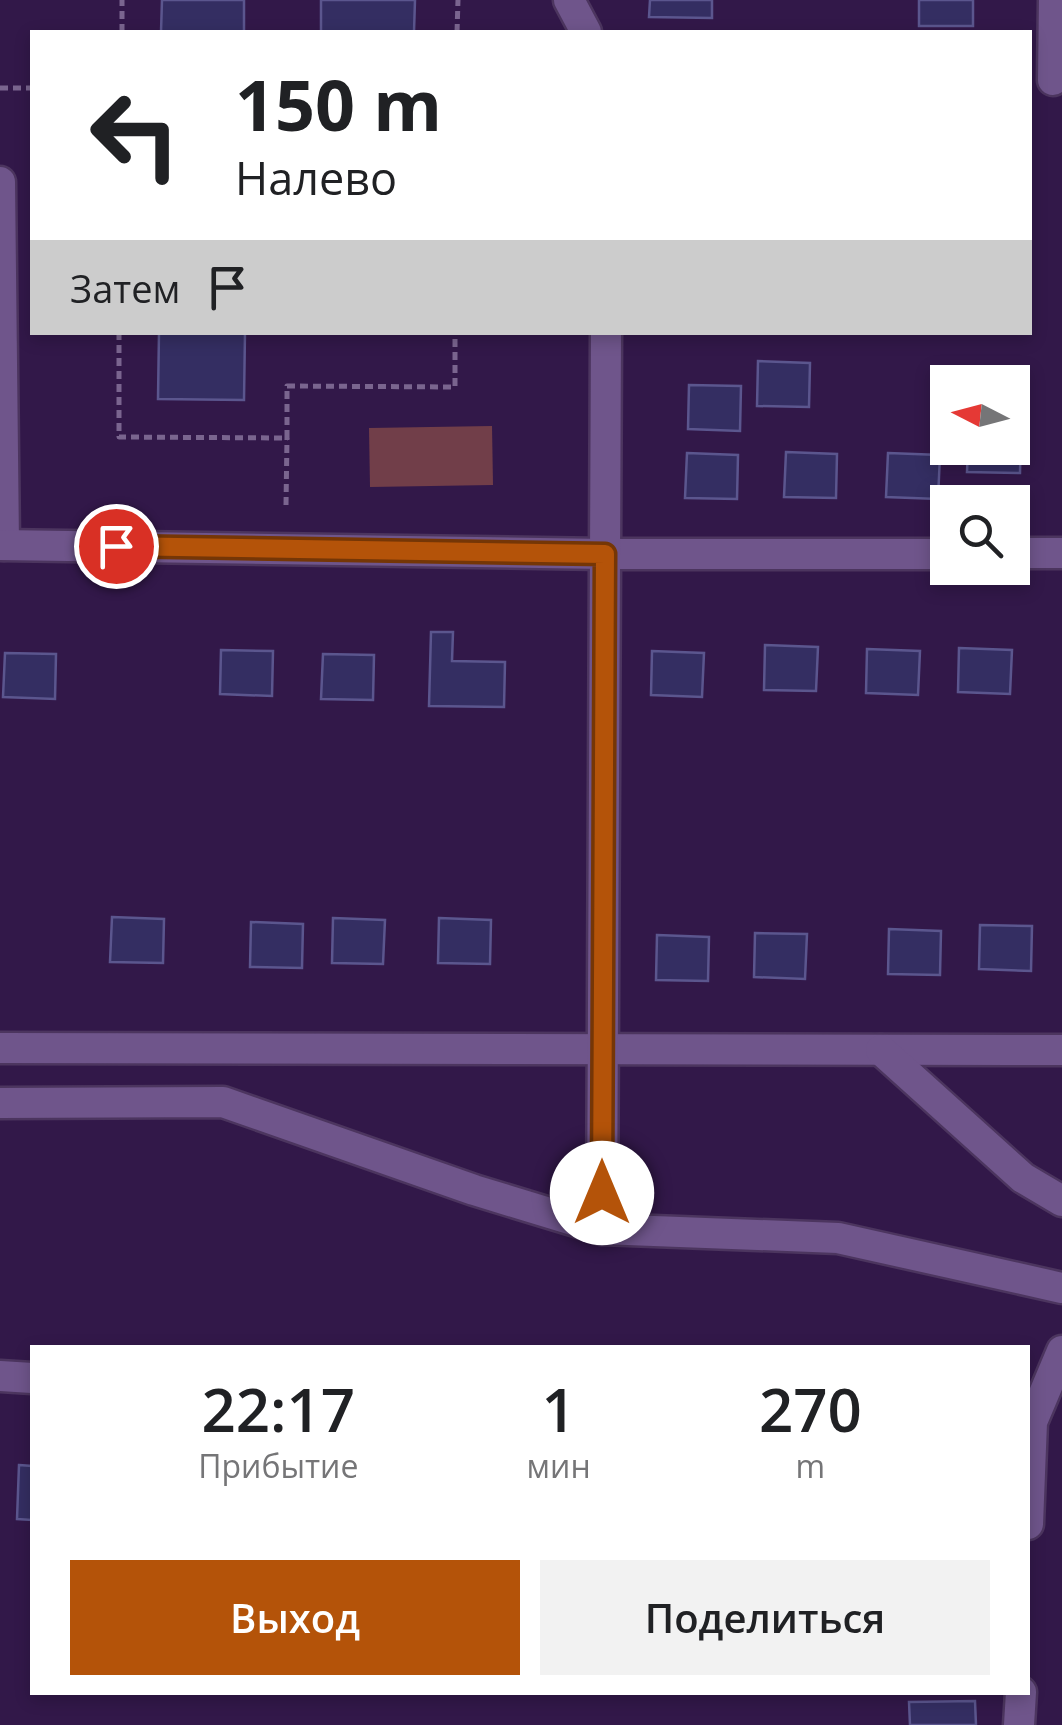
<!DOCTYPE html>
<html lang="ru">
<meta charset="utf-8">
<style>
body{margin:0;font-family:"Open Sans",sans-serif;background:#f2f2f2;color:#202124;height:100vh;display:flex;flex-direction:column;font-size:38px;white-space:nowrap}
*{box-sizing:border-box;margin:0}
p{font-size:32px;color:#757577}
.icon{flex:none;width:55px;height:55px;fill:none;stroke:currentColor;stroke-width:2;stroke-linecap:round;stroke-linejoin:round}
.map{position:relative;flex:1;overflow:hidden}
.details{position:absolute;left:30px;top:1345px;width:1000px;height:350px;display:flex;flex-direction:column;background:#fff;border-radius:0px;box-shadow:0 5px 15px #0003}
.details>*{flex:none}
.guide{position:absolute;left:30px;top:30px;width:1002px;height:305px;border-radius:0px;box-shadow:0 5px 15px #0003;background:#fff;color:#202124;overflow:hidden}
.needle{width:65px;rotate:276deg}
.fabs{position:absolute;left:930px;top:365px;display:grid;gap:20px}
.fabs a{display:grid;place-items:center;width:100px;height:100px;border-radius:0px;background:#fff;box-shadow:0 5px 15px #0003;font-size:50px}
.pin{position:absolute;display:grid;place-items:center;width:85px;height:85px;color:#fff;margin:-42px;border:5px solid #fff;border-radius:50%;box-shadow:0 2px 10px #0007}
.me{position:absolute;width:110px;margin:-55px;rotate:0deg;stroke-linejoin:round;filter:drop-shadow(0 0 8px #0008)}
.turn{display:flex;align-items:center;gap:35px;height:210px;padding:0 40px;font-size:45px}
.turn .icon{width:130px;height:130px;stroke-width:2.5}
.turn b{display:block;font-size:70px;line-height:85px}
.then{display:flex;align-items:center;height:95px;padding:0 40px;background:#0003;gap:20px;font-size:38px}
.eta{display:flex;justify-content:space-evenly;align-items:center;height:170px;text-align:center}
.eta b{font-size:60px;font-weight:600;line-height:70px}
.button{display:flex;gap:20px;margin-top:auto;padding:20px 40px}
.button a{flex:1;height:115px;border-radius:0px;background:#b45309;color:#fff;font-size:40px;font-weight:600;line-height:115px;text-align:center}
.button a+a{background:#f2f2f2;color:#202124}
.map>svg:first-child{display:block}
</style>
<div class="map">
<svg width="1062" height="1725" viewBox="0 0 1062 1725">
<rect width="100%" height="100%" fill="#321849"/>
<path fill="#713e49" d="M492 426 493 485 370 487 369 428Z"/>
<g fill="#342e62" stroke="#5b568e" stroke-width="2.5">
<path d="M162 0H244V32H161Z"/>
<path d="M321 0H415L414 32H321Z"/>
<path d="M650 0H712V18L649 17Z"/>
<rect x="919" y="0" width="54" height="26"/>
<path d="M159 332H245L244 400 158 399Z"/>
<path d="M758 361 810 363 809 407 757 406Z"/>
<path d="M689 385 741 386 740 431 688 429Z"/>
<path d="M1012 428 1021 429 1020 473 967 472 968 448H1012Z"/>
<path d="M786 452 837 454 836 498 784 497Z"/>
<path d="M687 453 738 455 737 499 685 498Z"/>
<path d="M888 453 940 455 938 499 886 497Z"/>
<path d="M431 632H453L452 661 505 662 504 707 429 706Z"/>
<path d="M765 645 818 647 816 691 764 690Z"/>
<path d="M959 648 1012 650 1010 694 958 692Z"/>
<path d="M867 649 920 651 918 695 866 693Z"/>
<path d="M221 650 273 651 272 696 220 694Z"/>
<path d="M652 651 704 653 702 697 651 695Z"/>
<path d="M5 653 56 654 55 699 3 697Z"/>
<path d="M323 654 374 655 373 700 321 699Z"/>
<path d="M112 917 164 919 163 963 110 962Z"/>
<path d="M333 918 385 920 383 964 332 963Z"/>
<path d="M439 918 491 920 490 964 438 963Z"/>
<path d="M251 922 303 924 302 968 250 967Z"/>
<path d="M980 925 1032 926 1031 971 979 969Z"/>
<path d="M889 929 941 931 940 975 888 974Z"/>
<path d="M755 933 807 934 805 979 754 977Z"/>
<path d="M657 935 709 937 708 981 656 980Z"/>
<path d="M19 1465 32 1466V1520L17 1519Z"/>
<path d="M975 1701 976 1725H910L909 1702Z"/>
</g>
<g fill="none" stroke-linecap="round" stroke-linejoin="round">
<g stroke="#4c355f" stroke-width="35">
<g id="minor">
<path d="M569 0 586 32"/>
<path d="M1053 80 1054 0"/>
<path d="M0 182 4 545"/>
<path d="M0 545 605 554H948"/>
<path d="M1012 553H1062"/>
<path d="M0 1048 1062 1050"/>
<path d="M881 1050 1023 1178 1062 1201"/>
<path d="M0 1103 223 1102 474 1190 602 1229 838 1238 1062 1288"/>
<path d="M602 1229 606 332"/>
<path d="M0 1376 32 1378"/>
<path d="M1028 1524 1032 1422 1062 1351"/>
<path d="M1019 1725 1021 1692"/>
</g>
</g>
<g stroke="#7a658f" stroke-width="5" stroke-dasharray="8 5" stroke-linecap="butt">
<path d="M122 32V0"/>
<path d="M457 32 458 0"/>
<path d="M0 88H32"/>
<path d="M119 332V437L287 438V386L455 387V332"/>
<path d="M286 505 287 438"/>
</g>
<use href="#minor" stroke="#6f558b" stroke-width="30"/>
</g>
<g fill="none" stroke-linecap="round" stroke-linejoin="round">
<g stroke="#753606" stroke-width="25">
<path id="route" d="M116 546 605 554 602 1193"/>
</g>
<use href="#route" stroke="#b45309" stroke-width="18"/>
</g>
</svg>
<div class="fabs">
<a><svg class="needle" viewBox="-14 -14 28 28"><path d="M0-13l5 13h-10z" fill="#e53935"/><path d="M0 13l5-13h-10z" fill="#757577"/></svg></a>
<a><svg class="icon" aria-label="search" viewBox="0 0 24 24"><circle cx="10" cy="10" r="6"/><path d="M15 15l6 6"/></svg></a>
</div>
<div class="pin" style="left:116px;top:546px;background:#d93025"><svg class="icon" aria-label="arrive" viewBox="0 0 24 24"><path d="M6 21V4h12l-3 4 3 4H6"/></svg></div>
<svg class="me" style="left:602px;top:1193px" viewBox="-20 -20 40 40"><circle r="19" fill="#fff"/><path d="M0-13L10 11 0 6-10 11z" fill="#b45309"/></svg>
<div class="guide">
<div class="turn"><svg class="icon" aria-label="left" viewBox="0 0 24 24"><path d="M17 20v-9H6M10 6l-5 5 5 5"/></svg><div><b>150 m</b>Налево</div></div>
<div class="then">Затем<svg class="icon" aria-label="arrive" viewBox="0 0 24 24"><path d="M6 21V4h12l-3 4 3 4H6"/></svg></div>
</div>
<section class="details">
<div class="eta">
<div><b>22:17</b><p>Прибытие</p></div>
<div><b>1</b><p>мин</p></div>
<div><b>270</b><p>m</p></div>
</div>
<div class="button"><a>Выход</a><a>Поделиться</a></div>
</section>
</div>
